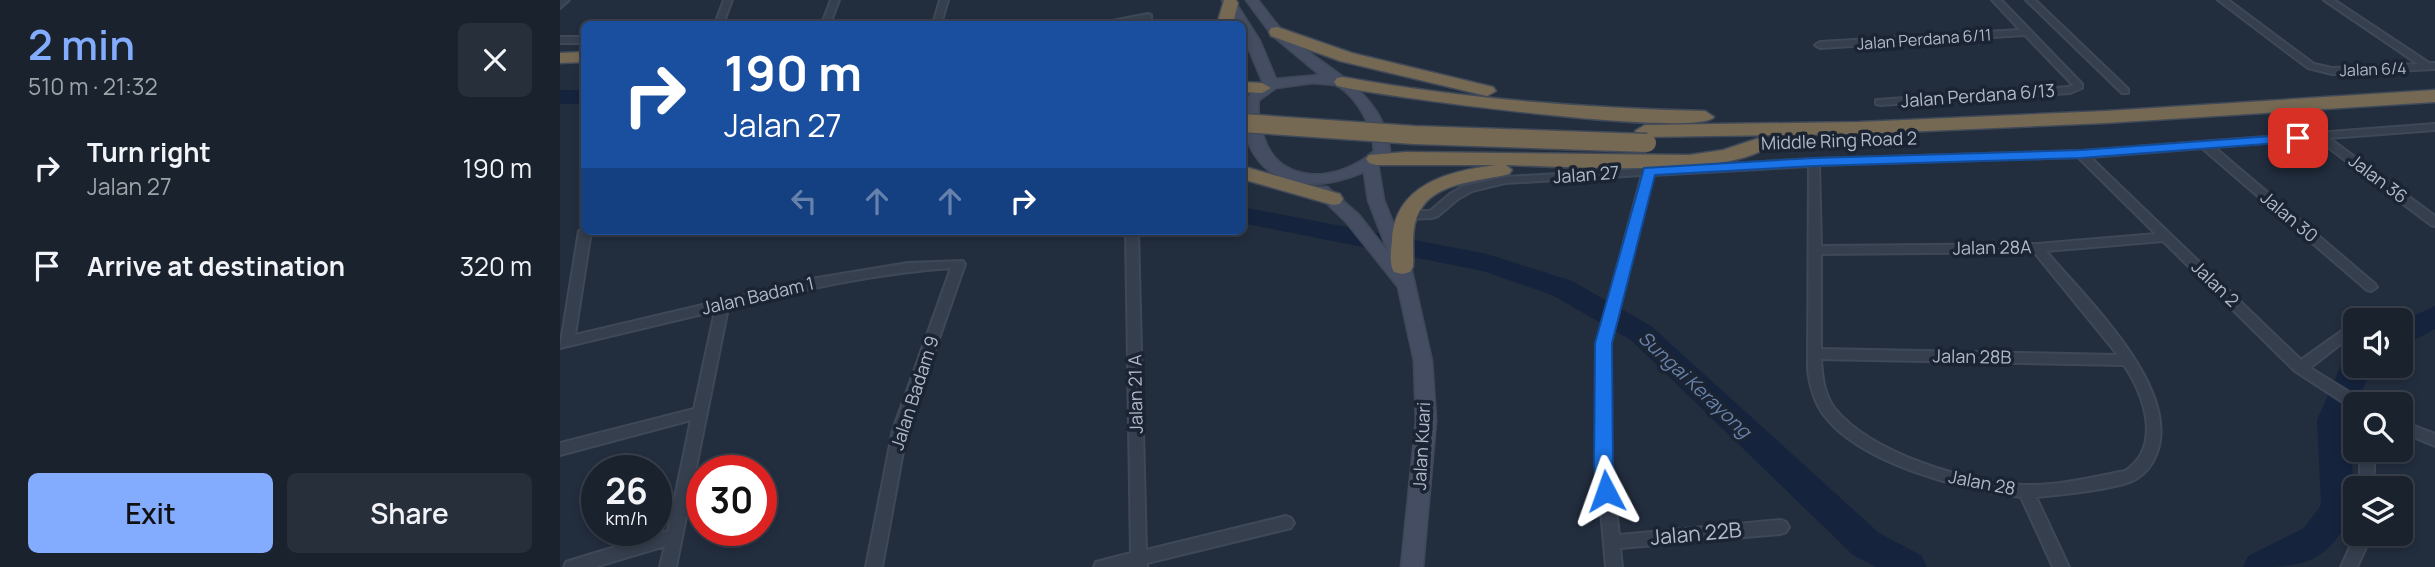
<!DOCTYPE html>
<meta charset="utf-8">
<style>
body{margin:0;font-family:Manrope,sans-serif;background:#272f3a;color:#f1f3f6;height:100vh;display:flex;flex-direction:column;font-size:26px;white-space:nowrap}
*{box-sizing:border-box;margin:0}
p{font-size:23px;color:#9fa4aa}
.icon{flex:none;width:38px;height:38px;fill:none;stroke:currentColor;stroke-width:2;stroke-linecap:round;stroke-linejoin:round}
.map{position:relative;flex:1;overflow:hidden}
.drawer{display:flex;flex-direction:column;background:#1a222e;width:560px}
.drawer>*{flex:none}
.hud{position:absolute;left:21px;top:21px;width:665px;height:214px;border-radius:10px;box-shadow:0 4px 10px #0003,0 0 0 2px #383f4a;background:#1a4fa0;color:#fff;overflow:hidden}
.fabs{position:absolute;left:1783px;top:308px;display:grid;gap:14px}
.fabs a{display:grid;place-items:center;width:70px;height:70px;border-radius:10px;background:#1a222e;box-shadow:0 4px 10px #0003,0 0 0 2px #383f4a;font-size:35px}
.speed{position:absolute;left:21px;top:455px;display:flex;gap:14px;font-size:35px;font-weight:700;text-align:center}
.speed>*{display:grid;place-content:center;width:91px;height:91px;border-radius:50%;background:#1a222e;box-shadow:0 4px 10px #0003,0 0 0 2px #383f4a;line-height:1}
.speed small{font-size:18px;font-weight:400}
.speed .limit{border:10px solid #d22;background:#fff;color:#111}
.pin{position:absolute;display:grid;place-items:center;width:60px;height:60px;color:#fff;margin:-30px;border-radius:14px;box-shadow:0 4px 10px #0006}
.me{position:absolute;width:77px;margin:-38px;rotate:356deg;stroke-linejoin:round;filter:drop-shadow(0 0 5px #0008)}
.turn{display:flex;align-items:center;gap:24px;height:147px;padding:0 28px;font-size:32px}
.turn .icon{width:91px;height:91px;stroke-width:2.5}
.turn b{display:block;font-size:49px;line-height:60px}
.lanes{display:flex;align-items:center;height:66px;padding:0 28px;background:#0003;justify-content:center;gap:35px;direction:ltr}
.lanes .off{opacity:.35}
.round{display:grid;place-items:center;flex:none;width:74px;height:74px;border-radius:10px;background:#272f3a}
.headline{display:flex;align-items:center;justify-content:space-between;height:119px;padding:0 28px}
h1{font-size:42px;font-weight:600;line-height:52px;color:#83acfe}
.cta{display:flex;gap:14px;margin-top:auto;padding:14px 28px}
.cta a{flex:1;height:80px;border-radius:10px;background:#83acfe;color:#111;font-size:28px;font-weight:600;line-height:80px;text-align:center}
.cta a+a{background:#272f3a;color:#f1f3f6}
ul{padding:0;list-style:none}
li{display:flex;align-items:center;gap:21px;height:98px;padding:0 28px}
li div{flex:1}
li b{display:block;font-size:26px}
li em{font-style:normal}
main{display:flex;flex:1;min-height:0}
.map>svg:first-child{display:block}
</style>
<main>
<section class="drawer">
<div class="headline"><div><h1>2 min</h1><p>510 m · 21:32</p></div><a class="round"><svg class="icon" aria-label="close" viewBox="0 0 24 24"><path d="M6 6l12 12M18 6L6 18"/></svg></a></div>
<ul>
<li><svg class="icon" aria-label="right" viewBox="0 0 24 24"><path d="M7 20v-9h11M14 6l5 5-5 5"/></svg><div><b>Turn right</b><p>Jalan 27</p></div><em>190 m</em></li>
<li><svg class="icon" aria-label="arrive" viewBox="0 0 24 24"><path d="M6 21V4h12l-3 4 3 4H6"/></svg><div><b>Arrive at destination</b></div><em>320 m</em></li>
</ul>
<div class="cta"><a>Exit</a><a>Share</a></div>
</section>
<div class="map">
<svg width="1875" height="567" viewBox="0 0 1875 567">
<rect width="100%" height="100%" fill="#222d3e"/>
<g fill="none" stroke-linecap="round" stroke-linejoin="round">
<g fill="#15233d" fill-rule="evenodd">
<rect x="0" y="90" width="24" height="14"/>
<path d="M682 207 927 254 1012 281 1091 326 1319 533 1362 556 1367 567H1316L1293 555 1071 340 992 295 923 271 682 223Z"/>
<path d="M1875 306V329L1841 347V322Z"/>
<path d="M1796 356V366H1813L1789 420 1795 508C1766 567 1744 567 1683 567L1688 556 1744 528 1761 505 1757 420 1783 361Z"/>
</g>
<g stroke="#3f4857" stroke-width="4">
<g id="street">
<path d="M0 0H9L0 8Z"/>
<path d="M164 0H172L163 24H155Z"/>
<path d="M271 0H279L270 24H262Z"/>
<path d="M380 0H388L381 24H373Z"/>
<path d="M1432 0H1441L1522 84V88L1510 93 1320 105 1316 104V100L1508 87 1513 85 1465 35 1260 48 1255 45 1260 42 1460 30Z"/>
<path d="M1466 0H1475L1568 89V93H1562Z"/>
<path d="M1658 0H1668L1754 64 1772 68 1858 64 1764 0H1774L1869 63H1875V69L1772 74 1748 68Z"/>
<path d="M588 14 591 15V19L563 24H548L552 21Z"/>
<rect x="0" y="37" width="24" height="6"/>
<path d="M1875 124V130L1769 138 1875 216V226L1871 225 1757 139 1654 147 1815 284 1817 287 1811 291 1807 290 1642 148 1530 157 1741 360 1796 321V332L1750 368 1802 400 1804 404H1796V409L1792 408 1735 371 1603 241 1486 251C1525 298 1623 389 1596 455 1592 465 1586 473 1576 479 1559 489 1498 495 1476 497L1509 567H1493L1461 497C1404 490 1300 464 1264 415 1254 402 1250 386 1248 370L1249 166 1093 175 1051 343V466L1059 535 1221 520 1226 522 1229 527 1226 532 1221 534 1060 548 1062 567H1046L1037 466V343L1082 175 945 183 912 191 898 199 878 216 872 218 847 219 841 215 847 211H870L890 194 904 186 945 177 1254 159 1521 151ZM1518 157 1596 234 1477 244 1261 246 1259 165ZM1474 252 1558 355 1261 349V254ZM1261 359 1564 365C1584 395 1603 446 1565 471 1533 477 1499 486 1465 485 1409 483 1312 454 1275 409 1264 395 1262 377 1261 359Z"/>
<path d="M24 227V231H31L15 335 257 278 348 263 403 261 405 264 347 430 322 567H306L333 430 391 268C315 273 242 290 168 308L116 567H100L105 546 35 567H4L6 562 12 560 108 531 131 420 0 455V443L134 409 155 311 0 348 19 231Z"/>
<path d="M566 231H578L586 550 726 516 731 518 734 523 731 528 587 563V567H534L536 562 571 553Z"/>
<path d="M1817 310 1821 311 1823 314C1818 322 1807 321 1799 320L1801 317Z"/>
<path d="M1841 421 1875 434V446L1841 432Z"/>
<path d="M1801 450H1815L1813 488H1799Z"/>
<path d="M1796 534H1812L1797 567H1781Z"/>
</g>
</g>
<g stroke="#3f4857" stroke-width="3">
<path id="secondary" d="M662 0H674L700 41 716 79 760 75 712 35 686 0H698C706 10 713 21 722 30 761 68 825 89 830 152L818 164 824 200 851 267 872 361 876 421 863 567H841L856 421 854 361 838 287 787 223 753 190 755 187H767L799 215 828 252 808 200 804 172C777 183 742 191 714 174 684 157 669 102 703 83L682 33V24H678ZM753 83 777 85C798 99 813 125 814 151 781 181 721 188 704 138 699 125 697 114 699 100L716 88Z"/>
</g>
<g stroke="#414a59" stroke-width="3">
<g id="highway">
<path d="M664 0H676L678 3 673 24H657Z"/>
<path d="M717 27 792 53 933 87 936 91 927 96 780 61 711 36 709 32 711 28Z"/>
<path d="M24 52V62L0 63V53Z"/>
<path d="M783 77C903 99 1023 108 1145 111L1154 117C1137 139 819 96 777 86L774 82 777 78Z"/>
<path d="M682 82 702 83 711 88 702 93 682 92Z"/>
<path d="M1875 90V102L1546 123 1299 134 1085 137 1075 131 1085 125 1299 122 1546 111Z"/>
<path d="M1199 138 1206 140 1209 144C1182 179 993 166 946 165L952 170 949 174C919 182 870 181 857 217 851 232 854 251 853 267L850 272 842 274 834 272C829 264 831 251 832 240 835 184 889 171 936 165H816L809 163 806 159 809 155 846 152 1129 155 1163 150Z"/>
<path d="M682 166 780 194 783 199 780 204 773 205 682 179Z"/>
</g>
</g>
<use href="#street" fill="#363f4e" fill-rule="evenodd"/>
<use href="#secondary" fill="#444d61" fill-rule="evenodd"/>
<use href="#highway" fill="#756953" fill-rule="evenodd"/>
<g stroke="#414a59" stroke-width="21" stroke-linecap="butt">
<path id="highway-bridge" d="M682 123 854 135 1087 143"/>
</g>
<use href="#highway-bridge" stroke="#756953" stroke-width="18"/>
</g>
<path fill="#1a73e8" stroke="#114b97" stroke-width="2" d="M1738 134 1745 138 1743 141 1521 158 1254 166 1095 175 1052 343 1053 466 1056 491 1053 497 1046 499 1039 497 1034 466 1035 343 1084 168 1254 158 1521 150Z"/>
<g text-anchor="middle" stroke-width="7" stroke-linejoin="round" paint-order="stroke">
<g font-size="16" fill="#b2bac9" stroke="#1b2433">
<text transform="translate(1364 39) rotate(-4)" y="6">Jalan Perdana 6/11</text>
<text transform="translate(1813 69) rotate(-2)" y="6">Jalan 6/4</text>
</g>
<g font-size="18" fill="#b2bac9" stroke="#1b2433">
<text transform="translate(1418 96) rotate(-4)" y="6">Jalan Perdana 6/13</text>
<text transform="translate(1279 141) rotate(-2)" y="6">Middle Ring Road 2</text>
<text transform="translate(1026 175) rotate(-4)" y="6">Jalan 27</text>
<text transform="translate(1818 179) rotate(37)" y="6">Jalan 36</text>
<text transform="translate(1729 217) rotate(40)" y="6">Jalan 30</text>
<text transform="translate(1432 248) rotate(-1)" y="6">Jalan 28A</text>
<text transform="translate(1655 284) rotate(44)" y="6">Jalan 2</text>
<text transform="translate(198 296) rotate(-13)" y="6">Jalan Badam 1</text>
<text transform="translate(1412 357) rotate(1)" y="6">Jalan 28B</text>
<text transform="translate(355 393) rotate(-72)" y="6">Jalan Badam 9</text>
<text transform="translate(576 394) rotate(-91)" y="6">Jalan 21 A</text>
<text transform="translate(862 446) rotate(-87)" y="6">Jalan Kuari</text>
<text transform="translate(1422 483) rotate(11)" y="6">Jalan 28</text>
</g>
<g font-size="19" font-style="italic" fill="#6982aa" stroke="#1b2433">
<text transform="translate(1135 384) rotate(43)" y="7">Sungai Kerayong</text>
</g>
<g font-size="21" fill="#b2bac9" stroke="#1b2433">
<text transform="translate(1136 534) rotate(-5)" y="7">Jalan 22B</text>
</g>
</g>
</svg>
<div class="fabs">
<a><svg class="icon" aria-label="sound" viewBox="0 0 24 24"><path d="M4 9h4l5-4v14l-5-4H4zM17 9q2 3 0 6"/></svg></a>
<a><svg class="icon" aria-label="search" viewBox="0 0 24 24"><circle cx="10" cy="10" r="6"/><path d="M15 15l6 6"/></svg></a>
<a><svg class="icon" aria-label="layers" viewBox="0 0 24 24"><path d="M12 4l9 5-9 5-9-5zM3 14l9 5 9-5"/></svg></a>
</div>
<div class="speed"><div>26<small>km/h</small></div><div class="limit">30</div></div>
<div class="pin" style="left:1738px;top:138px;background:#d93025"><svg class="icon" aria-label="arrive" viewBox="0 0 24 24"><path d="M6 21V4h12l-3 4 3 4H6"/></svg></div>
<svg class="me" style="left:1046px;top:491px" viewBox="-20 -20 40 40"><path d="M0-17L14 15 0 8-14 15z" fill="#1a73e8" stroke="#fff" stroke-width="4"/></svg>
<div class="hud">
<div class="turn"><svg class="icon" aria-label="right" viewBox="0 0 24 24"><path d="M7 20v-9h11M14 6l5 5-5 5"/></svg><div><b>190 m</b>Jalan 27</div></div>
<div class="lanes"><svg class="icon off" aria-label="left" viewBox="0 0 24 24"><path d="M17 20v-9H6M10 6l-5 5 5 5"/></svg><svg class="icon off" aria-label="ahead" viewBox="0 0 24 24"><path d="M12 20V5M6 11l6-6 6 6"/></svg><svg class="icon off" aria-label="ahead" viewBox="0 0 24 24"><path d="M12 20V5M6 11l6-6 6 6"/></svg><svg class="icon" aria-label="right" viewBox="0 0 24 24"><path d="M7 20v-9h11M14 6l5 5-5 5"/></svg></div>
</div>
</div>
</main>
